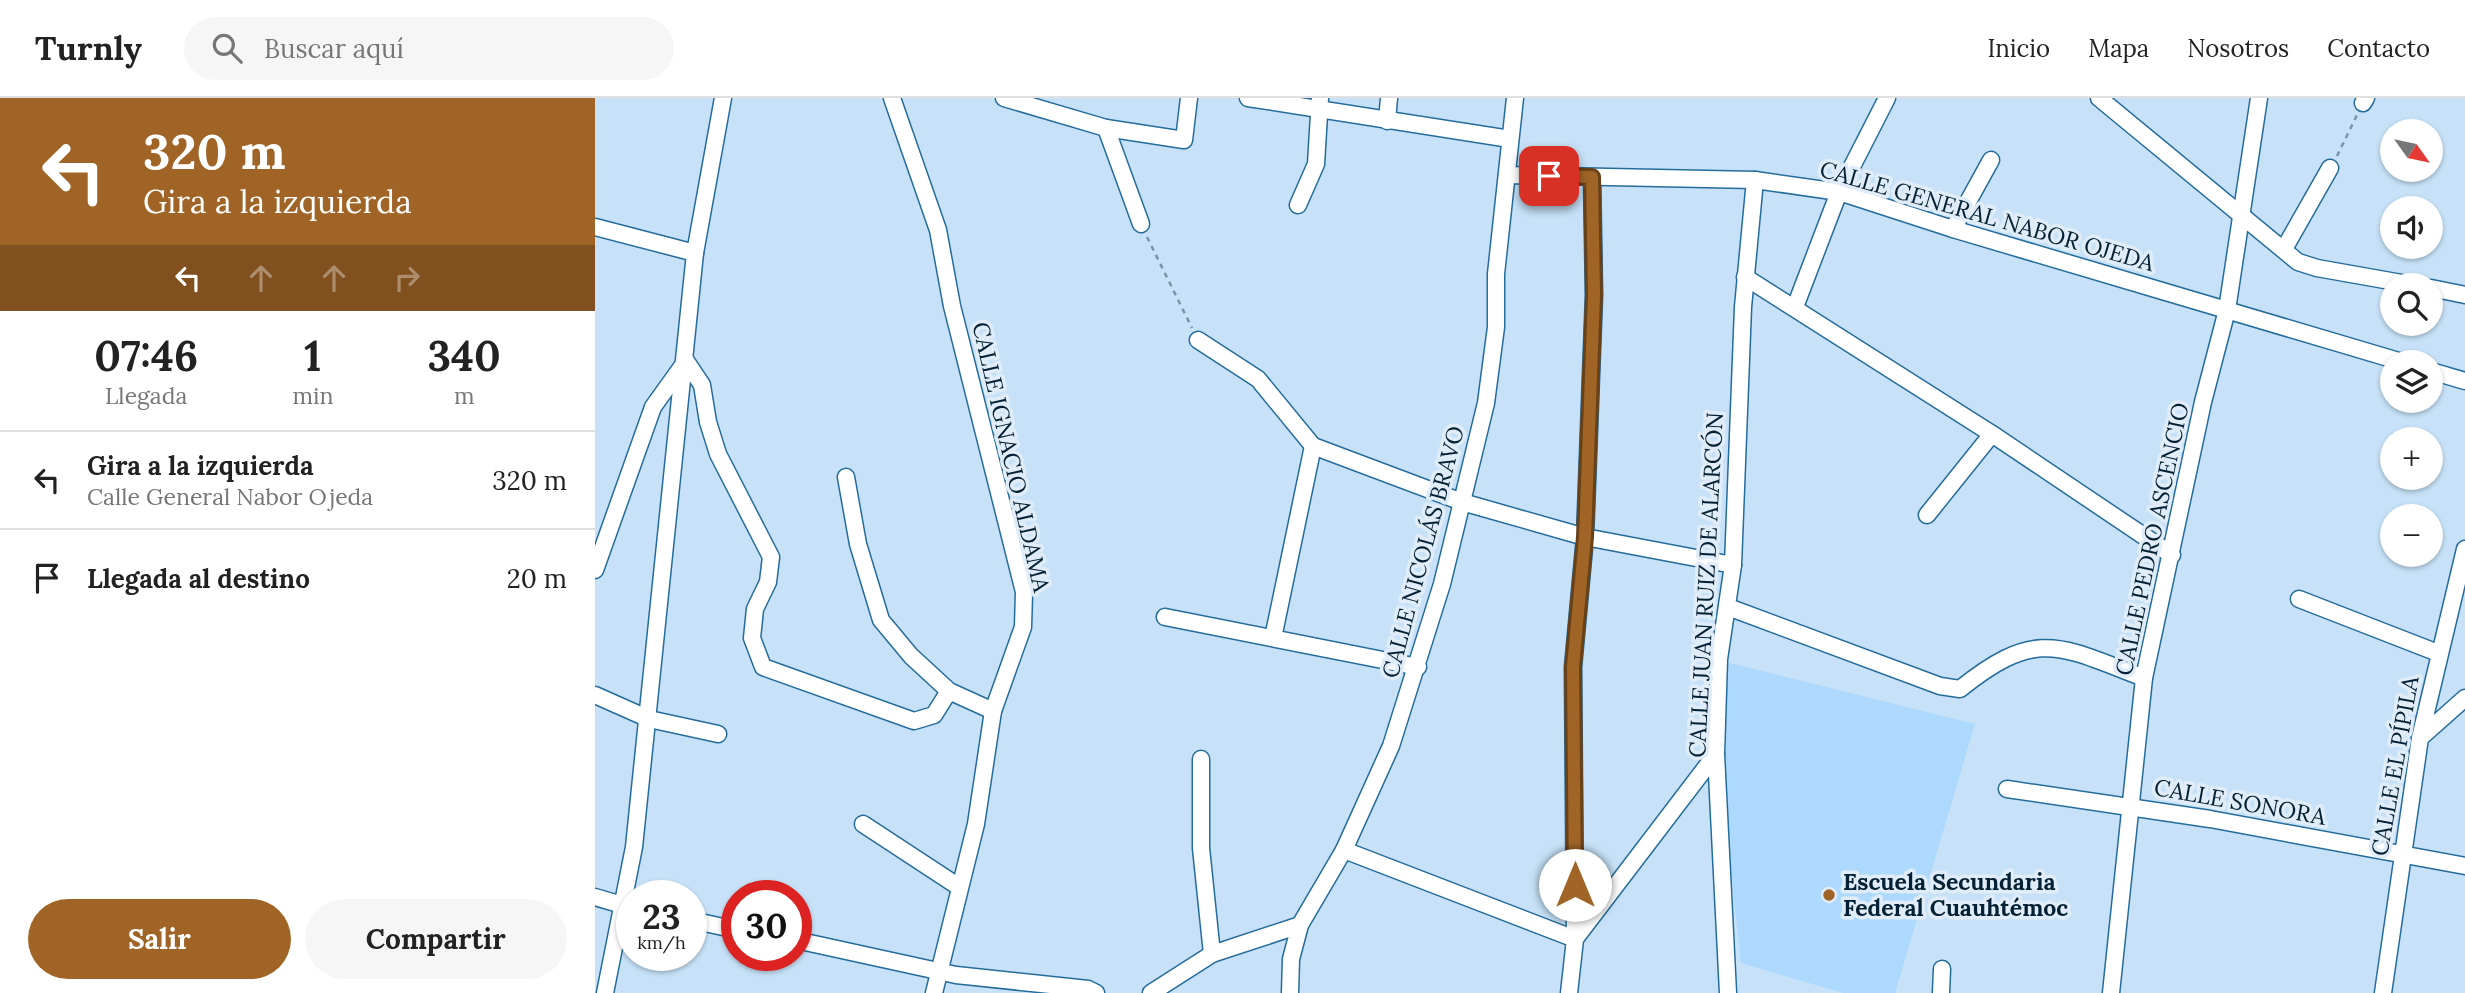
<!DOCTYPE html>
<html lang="es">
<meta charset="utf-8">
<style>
body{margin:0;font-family:Lora,serif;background:#f6f6f6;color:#222;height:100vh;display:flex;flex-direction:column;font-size:26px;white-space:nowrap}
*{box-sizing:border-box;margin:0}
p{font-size:23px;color:#767676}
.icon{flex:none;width:38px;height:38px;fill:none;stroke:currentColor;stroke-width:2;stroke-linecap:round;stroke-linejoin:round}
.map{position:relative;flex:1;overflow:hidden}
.sheet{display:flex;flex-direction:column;background:#fff;width:595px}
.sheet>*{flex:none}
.hud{background:#a06426;color:#fff;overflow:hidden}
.needle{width:46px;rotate:123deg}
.tools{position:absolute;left:1785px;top:21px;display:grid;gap:14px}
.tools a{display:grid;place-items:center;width:63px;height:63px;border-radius:50%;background:#fff;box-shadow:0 2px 5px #0004;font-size:35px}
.speed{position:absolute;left:21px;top:782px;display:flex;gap:14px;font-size:35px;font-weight:700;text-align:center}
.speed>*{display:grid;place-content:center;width:91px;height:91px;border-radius:50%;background:#fff;box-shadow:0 2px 5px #0004;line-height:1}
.speed small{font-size:18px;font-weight:400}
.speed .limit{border:10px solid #d22;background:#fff;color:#111}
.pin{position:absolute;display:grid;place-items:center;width:60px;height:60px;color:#fff;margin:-30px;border-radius:14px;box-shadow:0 4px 10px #0006}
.me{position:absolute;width:77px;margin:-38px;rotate:0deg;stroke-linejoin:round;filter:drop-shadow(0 0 5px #0008)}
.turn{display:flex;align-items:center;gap:24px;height:147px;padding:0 28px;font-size:32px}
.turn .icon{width:91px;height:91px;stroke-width:2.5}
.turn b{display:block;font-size:49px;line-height:60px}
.lanes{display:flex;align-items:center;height:66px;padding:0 28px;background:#0003;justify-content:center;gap:35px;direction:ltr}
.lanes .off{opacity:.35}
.eta{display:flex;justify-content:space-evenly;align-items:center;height:119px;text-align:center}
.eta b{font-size:42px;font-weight:700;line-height:49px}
.button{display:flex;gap:14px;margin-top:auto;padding:14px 28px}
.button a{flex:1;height:80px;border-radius:42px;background:#a06426;color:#fff;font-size:28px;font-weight:700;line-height:80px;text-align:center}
.button a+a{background:#f6f6f6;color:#222}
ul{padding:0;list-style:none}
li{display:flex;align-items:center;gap:21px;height:98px;padding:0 28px;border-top:2px solid #e0e0e0}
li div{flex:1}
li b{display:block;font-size:26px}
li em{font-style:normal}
header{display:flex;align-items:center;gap:42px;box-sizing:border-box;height:98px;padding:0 35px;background:#fff;border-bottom:2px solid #e0e0e0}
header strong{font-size:33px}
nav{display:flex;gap:38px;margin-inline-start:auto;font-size:24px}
.search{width:490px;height:63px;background:#f6f6f6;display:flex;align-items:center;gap:18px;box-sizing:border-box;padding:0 24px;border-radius:38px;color:#767676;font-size:26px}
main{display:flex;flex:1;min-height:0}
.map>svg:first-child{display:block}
</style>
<header>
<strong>Turnly</strong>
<div class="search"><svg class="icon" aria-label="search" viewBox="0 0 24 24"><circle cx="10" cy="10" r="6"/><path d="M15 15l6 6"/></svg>Buscar aquí</div>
<nav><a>Inicio</a><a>Mapa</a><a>Nosotros</a><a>Contacto</a></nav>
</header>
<main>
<section class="sheet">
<div class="hud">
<div class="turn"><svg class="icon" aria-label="left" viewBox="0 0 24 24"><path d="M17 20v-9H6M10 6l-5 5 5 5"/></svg><div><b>320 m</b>Gira a la izquierda</div></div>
<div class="lanes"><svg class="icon" aria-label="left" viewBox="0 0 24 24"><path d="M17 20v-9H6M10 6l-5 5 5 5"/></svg><svg class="icon off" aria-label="ahead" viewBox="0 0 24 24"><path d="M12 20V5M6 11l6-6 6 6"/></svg><svg class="icon off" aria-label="ahead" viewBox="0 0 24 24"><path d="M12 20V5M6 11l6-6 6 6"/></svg><svg class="icon off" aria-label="right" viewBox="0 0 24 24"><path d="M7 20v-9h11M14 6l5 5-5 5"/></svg></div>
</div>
<div class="eta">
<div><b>07:46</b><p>Llegada</p></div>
<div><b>1</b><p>min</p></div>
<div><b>340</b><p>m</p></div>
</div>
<ul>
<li><svg class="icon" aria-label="left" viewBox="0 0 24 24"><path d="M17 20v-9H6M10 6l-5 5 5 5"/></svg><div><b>Gira a la izquierda</b><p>Calle General Nabor Ojeda</p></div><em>320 m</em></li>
<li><svg class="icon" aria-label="arrive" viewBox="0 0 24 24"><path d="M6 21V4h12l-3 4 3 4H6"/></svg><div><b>Llegada al destino</b></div><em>20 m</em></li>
</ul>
<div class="button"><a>Salir</a><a>Compartir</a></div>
</section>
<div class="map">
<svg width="1870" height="895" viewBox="0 0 1870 895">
<rect width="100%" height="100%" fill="#c7e2f8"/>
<path fill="#acd9fd" d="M1131 564 1380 626 1300 895H1248L1146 865 1131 729Z"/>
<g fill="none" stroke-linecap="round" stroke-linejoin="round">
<g stroke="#246c9c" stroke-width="19">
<g id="minor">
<path d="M297 0 343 132 357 208 429 494 428 529 398 613 381 726 339 895"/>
<path d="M409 0 511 30 589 42 594 0"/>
<path d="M653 0 915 41"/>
<path d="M1504 0 1703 164 1722 170 1818 187"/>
<path d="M1768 5 1771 0"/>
<path d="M792 23 794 0"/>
<path d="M511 30 546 126"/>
<path d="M912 77 1160 82 1244 94 1358 131 1807 264"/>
<path d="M703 107 721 66 725 0"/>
<path d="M0 129 100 155"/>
<path d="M1358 131 1396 62"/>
<path d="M1689 151 1735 70"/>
<path d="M1150 179 1397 336 1577 457"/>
<path d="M1836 190 1870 197"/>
<path d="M1200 209 1244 94 1292 0"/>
<path d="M603 242 663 281 718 348 867 404 990 439 1138 467"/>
<path d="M1836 273 1870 283"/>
<path d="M251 379 263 446 286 522 316 558 354 593 398 613"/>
<path d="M1332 417 1397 336"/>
<path d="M0 472 58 309 91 263 107 287 113 324 123 356 176 459 173 484 160 511 157 540 168 569 319 623 339 617 354 593"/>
<path d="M1704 501 1843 555"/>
<path d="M1133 509 1345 588 1365 591C1442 529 1465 548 1549 580"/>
<path d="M570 519 823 569"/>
<path d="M678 540 718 348"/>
<path d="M0 597 54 621 123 636"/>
<path d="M1825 640 1870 600"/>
<path d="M606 661V750L617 856"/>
<path d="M1412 691 1615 721 1870 768"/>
<path d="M268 726 364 789"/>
<path d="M749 752 980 841 1121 656"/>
<path d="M0 799 34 809"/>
<path d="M96 822 142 832"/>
<path d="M201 842 361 877 493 891 501 895"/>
<path d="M10 895 39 749 100 155 128 0"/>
<path d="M556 895 617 856 705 827"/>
<path d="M695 895 696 861 705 827 749 752 796 648 847 486 891 305 901 229V176L920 0"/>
<path d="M974 895 980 841 978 569 990 439 999 197 997 79"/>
<path d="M1133 895 1121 656 1124 561 1138 467 1148 209 1160 82"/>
<path d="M1346 895 1347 871"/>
<path d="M1516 895 1549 580 1608 304 1632 212 1664 0"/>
<path d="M1788 895 1825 640 1870 451"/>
</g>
</g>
<g stroke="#7894a9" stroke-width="2.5" stroke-dasharray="5 5" stroke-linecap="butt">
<path d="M1742 58 1762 17"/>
<path d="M552 139 597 230"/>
</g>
<use href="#minor" stroke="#fff" stroke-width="16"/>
</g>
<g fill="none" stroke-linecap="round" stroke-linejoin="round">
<g stroke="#684119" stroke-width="18">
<path id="route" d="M954 78 997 79 999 197 990 439 978 569 980 787"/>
</g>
<use href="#route" stroke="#a06426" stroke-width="12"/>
</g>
<circle fill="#a06426" stroke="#e0edf8" stroke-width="2.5" cx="1234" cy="797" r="7"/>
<g text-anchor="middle" stroke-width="7" stroke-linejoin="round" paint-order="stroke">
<g font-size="23" fill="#032034" stroke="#e0edf8">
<text transform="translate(1392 118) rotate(16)" y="8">CALLE GENERAL NABOR OJEDA</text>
<text transform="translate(416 359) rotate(77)" y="8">CALLE IGNACIO ALDAMA</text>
<text transform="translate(1557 441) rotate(-78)" y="8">CALLE PEDRO ASCENCIO</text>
<text transform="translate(828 454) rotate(-75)" y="8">CALLE NICOLÁS BRAVO</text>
<text transform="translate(1111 487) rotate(-87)" y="8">CALLE JUAN RUIZ DE ALARCÓN</text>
<text transform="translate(1800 668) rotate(-80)" y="8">CALLE EL PÍPILA</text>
<text transform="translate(1645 704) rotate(10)" y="8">CALLE SONORA</text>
</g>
<g font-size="23" font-weight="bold" fill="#032034" stroke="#e0edf8" text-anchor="start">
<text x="1248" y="792">Escuela Secundaria<tspan x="1248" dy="26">Federal Cuauhtémoc</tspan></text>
</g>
</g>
</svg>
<div class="tools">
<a><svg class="needle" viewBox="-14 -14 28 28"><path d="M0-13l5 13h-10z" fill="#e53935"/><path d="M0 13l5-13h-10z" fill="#767676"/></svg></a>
<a><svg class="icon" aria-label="sound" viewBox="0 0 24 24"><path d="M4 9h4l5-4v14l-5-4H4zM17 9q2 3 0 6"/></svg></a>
<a><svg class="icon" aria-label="search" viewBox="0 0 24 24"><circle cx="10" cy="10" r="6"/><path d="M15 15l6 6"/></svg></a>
<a><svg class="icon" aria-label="layers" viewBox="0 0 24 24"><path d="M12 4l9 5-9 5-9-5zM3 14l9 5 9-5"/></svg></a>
<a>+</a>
<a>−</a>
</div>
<div class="speed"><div>23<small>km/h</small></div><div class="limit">30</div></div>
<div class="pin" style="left:954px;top:78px;background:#d93025"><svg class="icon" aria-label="arrive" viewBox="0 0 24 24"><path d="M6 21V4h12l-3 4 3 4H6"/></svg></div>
<svg class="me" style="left:980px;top:787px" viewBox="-20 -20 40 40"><circle r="19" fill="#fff"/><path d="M0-13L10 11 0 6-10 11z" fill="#a06426"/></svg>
</div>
</main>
